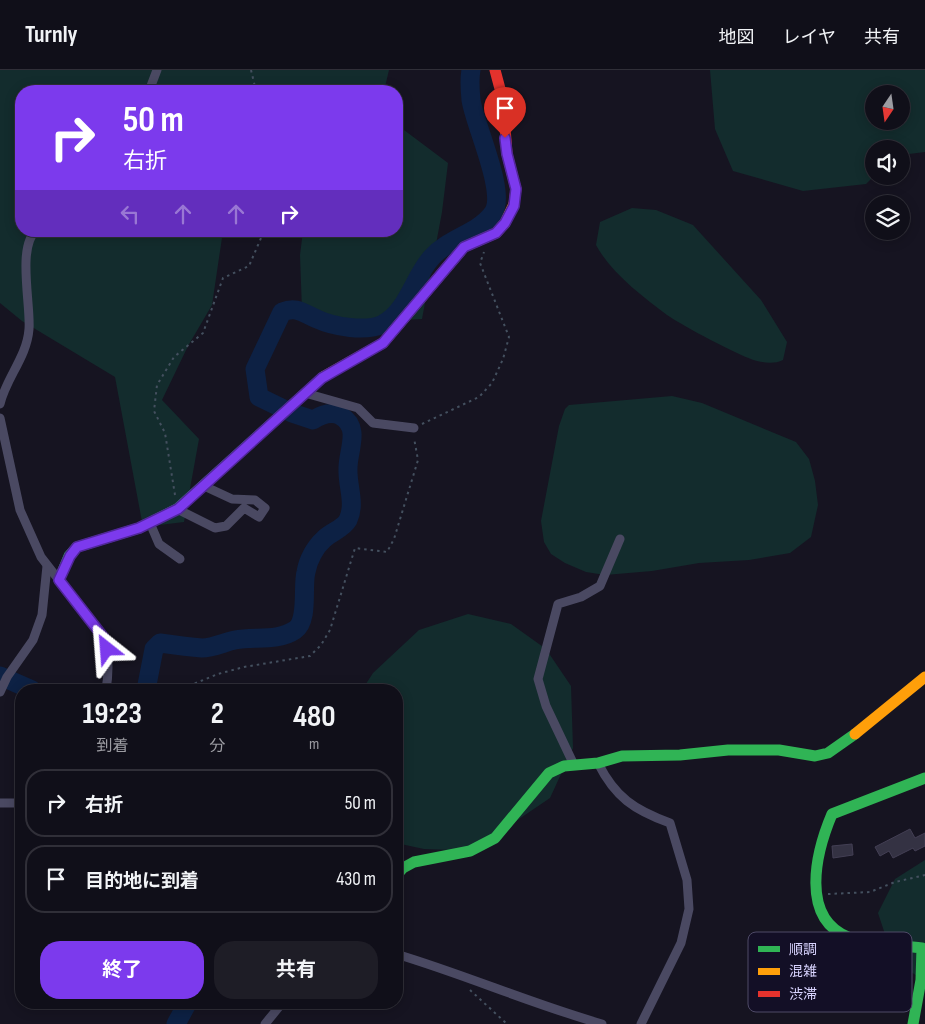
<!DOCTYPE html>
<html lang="ja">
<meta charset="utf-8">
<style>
body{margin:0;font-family:"Sofia Sans Condensed","Noto Sans JP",sans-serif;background:#1e1d26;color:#f1f3f6;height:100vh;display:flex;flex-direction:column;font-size:19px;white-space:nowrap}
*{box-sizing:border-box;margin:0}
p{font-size:16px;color:#9c9ca2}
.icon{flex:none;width:28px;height:28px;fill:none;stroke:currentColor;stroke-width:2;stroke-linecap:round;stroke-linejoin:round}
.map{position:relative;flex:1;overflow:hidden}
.panel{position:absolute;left:15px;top:614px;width:388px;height:325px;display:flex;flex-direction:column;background:#100f19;border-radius:20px;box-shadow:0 2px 12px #0003,0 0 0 1px #302f38}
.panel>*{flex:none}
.guide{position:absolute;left:15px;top:15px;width:388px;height:152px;border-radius:20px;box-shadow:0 2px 12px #0003,0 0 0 1px #302f38;background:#7c3aed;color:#fff;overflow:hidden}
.needle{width:32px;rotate:193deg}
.buttons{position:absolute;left:865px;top:15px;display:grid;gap:10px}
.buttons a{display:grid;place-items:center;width:45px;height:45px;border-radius:50%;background:#100f19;box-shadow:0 2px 12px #0003,0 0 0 1px #302f38;font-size:25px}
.pin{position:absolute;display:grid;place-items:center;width:42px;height:42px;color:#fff;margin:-51px -21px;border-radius:50% 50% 50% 0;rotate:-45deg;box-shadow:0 0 5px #0007}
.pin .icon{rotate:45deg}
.me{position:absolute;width:55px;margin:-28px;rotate:332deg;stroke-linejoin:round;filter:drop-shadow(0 0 4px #0008)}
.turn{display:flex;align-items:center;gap:18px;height:105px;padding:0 25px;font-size:22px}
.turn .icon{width:65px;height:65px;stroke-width:2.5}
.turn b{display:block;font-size:35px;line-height:42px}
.lanes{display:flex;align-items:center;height:48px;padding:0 25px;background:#0003;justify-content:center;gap:25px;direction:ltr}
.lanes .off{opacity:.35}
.eta{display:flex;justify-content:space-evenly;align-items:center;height:85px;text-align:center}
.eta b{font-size:30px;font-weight:700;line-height:35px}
.cta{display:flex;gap:10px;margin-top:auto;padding:10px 25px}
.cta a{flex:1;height:58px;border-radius:20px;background:#7c3aed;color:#fff;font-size:20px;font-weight:700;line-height:58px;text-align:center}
.cta a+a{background:#1e1d26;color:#f1f3f6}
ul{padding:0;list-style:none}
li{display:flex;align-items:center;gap:15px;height:68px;margin:0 10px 8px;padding:0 15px;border:2px solid #302f38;border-radius:20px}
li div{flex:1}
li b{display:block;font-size:19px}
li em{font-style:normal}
header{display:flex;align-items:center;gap:30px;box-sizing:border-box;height:70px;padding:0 25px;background:#100f19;border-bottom:1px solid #302f38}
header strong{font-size:24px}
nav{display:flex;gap:28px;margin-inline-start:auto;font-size:18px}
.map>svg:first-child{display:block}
</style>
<header>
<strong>Turnly</strong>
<nav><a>地図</a><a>レイヤ</a><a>共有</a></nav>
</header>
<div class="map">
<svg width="925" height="954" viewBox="0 0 925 954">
<rect width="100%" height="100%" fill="#161421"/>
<g fill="#132c2d" fill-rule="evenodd">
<path d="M0 0H389L384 21H21V161H223L212 235 188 276 162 330 199 369 184 452 143 457 115 307 22 251 0 233Z"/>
<path d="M710 0H925V82L901 85V79H874V106L866 114 803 121 733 101 715 59ZM874 24H901V51H874Z"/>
<path d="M396 54 448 93 442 142 422 249 350 253 302 241 300 185 303 161H396Z"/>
<path d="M632 138 656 140 693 155 761 230 787 272 783 290C775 294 765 293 757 291 741 287 681 255 667 245 642 226 611 203 596 175L600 152Z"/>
<path d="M672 326 702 333 796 372 809 389 815 411 818 435 811 467 790 483 749 490 699 493 652 501 605 505 586 502 565 493 551 484 544 472 541 451 559 356 565 339 569 335Z"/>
<path d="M468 544 511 554 546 579 571 616 573 678 550 728 485 772 454 780 424 779 396 773V620H362L373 603 419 560Z"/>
<path d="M925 790V911L894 891 878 843 895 809Z"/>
</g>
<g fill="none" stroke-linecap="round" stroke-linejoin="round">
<g stroke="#0d2144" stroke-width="19">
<path d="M0 606 32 620"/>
<path d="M146 620 154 579 160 573C174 575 188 577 202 578 213 578 225 572 235 570 255 566 277 572 295 560 309 551 302 516 306 502 308 490 315 477 324 469 331 462 343 459 348 450 356 433 347 416 348 398 348 380 361 358 341 346 332 341 321 345 313 350L292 343 259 327 255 299 282 242C297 236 303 243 317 249 334 257 366 262 383 254 408 241 414 206 432 187 449 168 479 163 493 143 507 123 475 56 471 30 470 20 469 10 471 0"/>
<path d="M176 954 188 932"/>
</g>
</g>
<g fill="#343243" stroke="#433f54">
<path d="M910 759 915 768 925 763V776L915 781 913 778 893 788 889 781 880 786 875 777Z"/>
<path d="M852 774 853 785 833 788 832 776Z"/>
</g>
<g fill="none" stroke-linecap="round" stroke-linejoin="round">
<g stroke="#44505f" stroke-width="2" stroke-dasharray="2.5 4" stroke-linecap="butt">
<path d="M251 0 256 21"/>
<path d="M422 354 479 327 492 313 503 289 509 267 480 193 484 182"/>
<path d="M175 425 165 363 154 341 157 315 174 287 203 263 223 208 249 196 264 161"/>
<path d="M184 620 186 617 218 604 244 597 310 586 321 575 330 560 355 478 387 482 394 469 418 390 414 368"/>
<path d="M828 824 870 822 895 812 925 805"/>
<path d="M470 920 507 954"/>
</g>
<g stroke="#4a4962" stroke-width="9">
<path d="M149 21 157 0"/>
<path d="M305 323 358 338 373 353 414 358"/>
<path d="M0 334C6 308 27 287 29 259 31 236 17 176 36 161"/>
<path d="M0 348 20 440 41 487 104 568C109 585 109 602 106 620"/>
<path d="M177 439 215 458 226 456 244 438 259 447 265 438 255 430 232 429 204 416"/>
<path d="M150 453 159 474 180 489"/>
<path d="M0 622 7 607 33 570 42 545 47 496"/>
<path d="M598 693C615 727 634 740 670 753L687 810 689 839 681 873 641 954"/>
<path d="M574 695 546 636 538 609 558 534 581 527 600 516 620 469"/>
<path d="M0 733H21"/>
<path d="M396 884C466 905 532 934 602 954"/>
<path d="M265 954 283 932"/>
</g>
<g stroke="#30b455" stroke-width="11">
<path d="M59 510 69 486 77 477 139 458 177 439 323 307"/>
<path d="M396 806 403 798 414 792 470 781 495 768 549 703 564 696 598 693 622 686 680 685 728 680H779L815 686 828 683 855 664"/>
<path d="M913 954 921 910 922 878C899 875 872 876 850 868 799 849 816 782 832 744L925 708"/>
</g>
<g stroke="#ff9f0a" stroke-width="11">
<path d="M323 307 383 273 464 177 496 163 505 153 514 134"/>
<path d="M855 664 925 607"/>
</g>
<path stroke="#e5322d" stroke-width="11" d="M495 0 503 30 507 84 516 119 514 134"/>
</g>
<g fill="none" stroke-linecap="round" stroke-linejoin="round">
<g stroke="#51269a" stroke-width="12">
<path id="route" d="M107 579 104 568 59 510 70 486 77 477 139 458 178 439 322 308 383 273 464 177 496 163 505 153 514 136 516 119 507 84 505 68"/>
</g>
<use href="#route" stroke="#7c3aed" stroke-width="9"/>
</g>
<rect x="748" y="862" width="164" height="80" rx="8" fill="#130f26" stroke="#4e4a67" stroke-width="1"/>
<rect x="758" y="876" width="22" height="6" fill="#30b455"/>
<rect x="758" y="898" width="22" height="7" fill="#ff9f0a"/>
<rect x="758" y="921" width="22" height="6" fill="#e5322d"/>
<g font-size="14" fill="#d9d4ff">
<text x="789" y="884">順調</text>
<text x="789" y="906">混雑</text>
<text x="789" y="929">渋滞</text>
</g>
</svg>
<div class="buttons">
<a><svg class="needle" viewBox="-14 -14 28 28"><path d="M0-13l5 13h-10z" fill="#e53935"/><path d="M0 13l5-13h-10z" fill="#9c9ca2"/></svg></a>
<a><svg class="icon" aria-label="sound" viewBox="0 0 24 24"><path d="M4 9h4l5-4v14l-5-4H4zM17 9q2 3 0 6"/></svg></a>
<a><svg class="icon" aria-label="layers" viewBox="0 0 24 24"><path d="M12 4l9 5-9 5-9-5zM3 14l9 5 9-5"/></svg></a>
</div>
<div class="pin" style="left:505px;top:68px;background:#d93025"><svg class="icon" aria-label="arrive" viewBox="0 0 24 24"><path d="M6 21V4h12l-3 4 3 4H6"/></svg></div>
<svg class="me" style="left:107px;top:579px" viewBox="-20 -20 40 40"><path d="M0-17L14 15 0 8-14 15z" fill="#7c3aed" stroke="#fff" stroke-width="4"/></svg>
<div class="guide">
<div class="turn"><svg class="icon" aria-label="right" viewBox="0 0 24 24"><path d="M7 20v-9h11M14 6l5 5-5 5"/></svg><div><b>50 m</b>右折</div></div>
<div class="lanes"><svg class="icon off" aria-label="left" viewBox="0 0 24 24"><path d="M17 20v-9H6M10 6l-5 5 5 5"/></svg><svg class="icon off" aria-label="ahead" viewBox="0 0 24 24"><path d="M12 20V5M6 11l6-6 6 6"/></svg><svg class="icon off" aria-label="ahead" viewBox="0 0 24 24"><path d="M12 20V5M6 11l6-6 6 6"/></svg><svg class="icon" aria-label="right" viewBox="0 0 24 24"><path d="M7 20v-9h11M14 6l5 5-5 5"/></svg></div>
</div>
<section class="panel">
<div class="eta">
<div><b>19:23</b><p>到着</p></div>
<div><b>2</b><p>分</p></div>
<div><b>480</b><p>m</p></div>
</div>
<ul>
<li><svg class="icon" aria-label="right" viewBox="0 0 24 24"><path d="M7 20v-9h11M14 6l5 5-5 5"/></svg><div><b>右折</b></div><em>50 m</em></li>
<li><svg class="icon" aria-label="arrive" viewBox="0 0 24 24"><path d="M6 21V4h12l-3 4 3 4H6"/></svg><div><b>目的地に到着</b></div><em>430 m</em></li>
</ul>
<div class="cta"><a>終了</a><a>共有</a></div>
</section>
</div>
